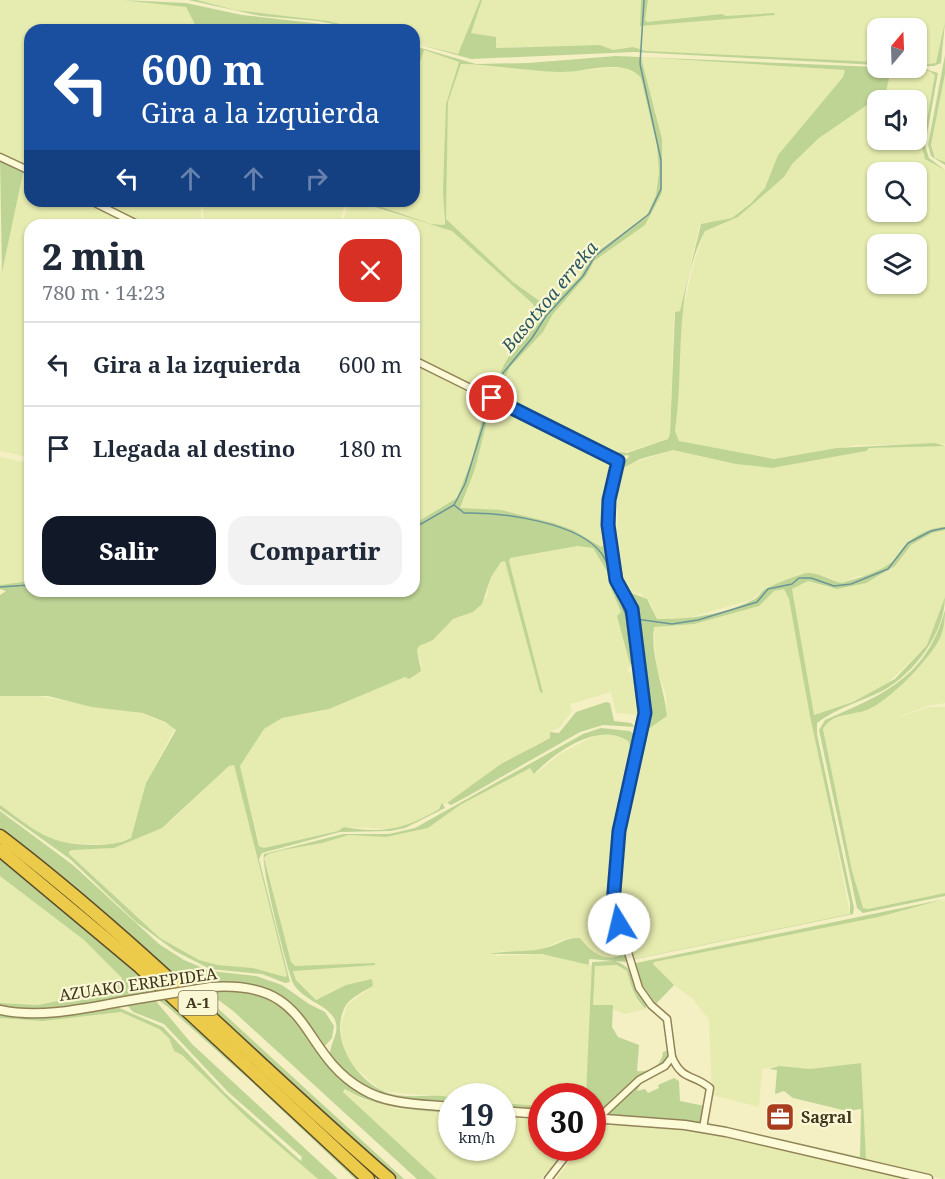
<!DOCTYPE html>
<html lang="es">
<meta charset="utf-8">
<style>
body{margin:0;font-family:"Noto Serif",serif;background:#f2f2f3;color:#1f2937;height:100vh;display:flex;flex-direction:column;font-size:22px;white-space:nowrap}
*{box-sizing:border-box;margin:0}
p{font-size:20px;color:#747a83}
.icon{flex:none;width:33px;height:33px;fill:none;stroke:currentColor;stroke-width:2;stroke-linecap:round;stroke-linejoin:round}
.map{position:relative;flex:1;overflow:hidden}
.side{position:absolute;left:24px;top:219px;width:396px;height:378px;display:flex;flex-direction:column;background:#fff;border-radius:18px;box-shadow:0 2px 4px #0004}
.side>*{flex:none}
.hud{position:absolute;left:24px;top:24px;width:396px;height:183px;border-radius:18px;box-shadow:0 2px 4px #0004;background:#1a4fa0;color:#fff;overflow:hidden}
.needle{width:39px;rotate:19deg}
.fabs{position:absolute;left:867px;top:18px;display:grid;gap:12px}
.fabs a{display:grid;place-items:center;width:60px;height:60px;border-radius:12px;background:#fff;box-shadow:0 2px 4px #0004;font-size:30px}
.speed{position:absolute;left:438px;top:1083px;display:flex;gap:12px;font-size:30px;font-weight:700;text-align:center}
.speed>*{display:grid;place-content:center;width:78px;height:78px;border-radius:50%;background:#fff;box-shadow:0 2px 4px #0004;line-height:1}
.speed small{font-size:15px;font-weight:400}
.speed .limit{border:9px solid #d22;background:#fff;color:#111}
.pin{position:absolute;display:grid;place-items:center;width:51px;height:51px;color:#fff;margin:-26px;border:3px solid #fff;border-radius:50%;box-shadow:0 2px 6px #0007}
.me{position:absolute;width:66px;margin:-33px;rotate:351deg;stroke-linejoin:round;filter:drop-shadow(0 0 4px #0008)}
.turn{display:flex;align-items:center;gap:21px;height:126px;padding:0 18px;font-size:27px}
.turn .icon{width:78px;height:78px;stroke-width:2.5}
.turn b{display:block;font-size:42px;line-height:51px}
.lanes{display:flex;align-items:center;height:57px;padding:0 18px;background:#0003;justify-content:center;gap:30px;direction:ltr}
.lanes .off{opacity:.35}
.round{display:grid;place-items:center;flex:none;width:63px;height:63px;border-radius:18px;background:#f2f2f3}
.headline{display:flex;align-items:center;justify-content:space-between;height:102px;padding:0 18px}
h1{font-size:36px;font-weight:800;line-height:45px}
.button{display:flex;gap:12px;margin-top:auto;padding:12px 18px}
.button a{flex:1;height:69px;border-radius:18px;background:#111827;color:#fff;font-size:24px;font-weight:800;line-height:69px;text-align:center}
.button a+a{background:#f2f2f3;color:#1f2937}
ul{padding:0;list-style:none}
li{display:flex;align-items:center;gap:18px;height:84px;padding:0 18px;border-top:2px solid #e0e1e3}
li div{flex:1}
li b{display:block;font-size:22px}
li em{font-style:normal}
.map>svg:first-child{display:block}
</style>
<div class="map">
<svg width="945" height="1179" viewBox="0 0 945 1179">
<rect width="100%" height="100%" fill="#f4f0c3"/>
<g fill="#e6ebaf" fill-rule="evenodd">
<path d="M0 0H122L182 5 189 11 198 30H30V168L0 154Z"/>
<path d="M197 0H480L458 54 414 42V30H366L328 21 235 10Z"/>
<path d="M482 0H641L640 25 775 15 726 16 722 14 647 22 645 20 648 0H945V22L936 63 932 65 917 64 916 28H878L877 62 646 51 633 47 613 50 600 45 495 48 496 37 470 33Z"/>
<path d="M274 25 316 26 343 30H273Z"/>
<path d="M423 50 459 62 446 104 444 225 431 224 376 205V201H414V79Z"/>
<path d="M641 57 845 70 843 77 778 155 769 181 760 194 732 218 701 224 699 227 680 311 674 312 670 434 668 439 620 454 608 451 497 395 510 367 543 332 553 314 586 276 594 261 645 225 662 193 658 121Z"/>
<path d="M461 64 560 72 622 67 634 70 641 78 657 145 659 172 656 195 647 215 601 247 580 277 548 307 513 282 446 219 448 102Z"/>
<path d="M886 70 929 71 935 75 923 156 945 170V444L857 445 774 459 679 441 675 431 682 314 695 258 705 231 738 217 784 177 793 163 819 138 885 92ZM878 100H916V140H878ZM878 172H916V212H878ZM878 244H916V284H878Z"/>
<path d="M945 74V162L936 158 931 145Z"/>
<path d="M23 173 30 176V201H82L130 225H30V456L27 457 0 451V272Z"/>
<path d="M96 201H200L202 225H145Z"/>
<path d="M202 201H346L339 225H204Z"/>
<path d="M350 201 452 231 533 304 540 321 533 333 521 340 512 352 491 388 487 391 414 356V225H341Z"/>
<path d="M414 364 487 401 472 459 457 498 414 524Z"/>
<path d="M491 405H496L599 454 612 465 606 505 605 545 601 548 573 530 516 513 460 508 475 469Z"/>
<path d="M931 445 945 446V527L912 540 895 560 870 576H858L842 583 810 573 800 574 792 580 766 587 751 600 681 620 656 619 651 604 641 594 629 592 625 587 618 539 617 492 623 468 629 464 673 450 736 464 772 468 865 451 869 448Z"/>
<path d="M0 457 30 463V581L0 585Z"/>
<path d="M945 530V597L927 645 888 683 853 702 813 715 792 589 808 581 829 588 876 578 895 566 911 545 932 533Z"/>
<path d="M586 545 593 548 608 573 610 586 621 612 619 621 631 666 627 670 639 680 642 706 639 715 616 713 611 692 570 704 572 711 560 727 550 732V738L535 745 416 823 392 829 344 827 338 831 264 848 260 846 240 766 264 729 282 718 329 709 405 677 422 665 417 650 419 645 433 640 453 619 461 617 487 596 490 577 501 562 505 561 540 692 542 693 509 561 510 558Z"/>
<path d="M784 589 789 599 850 914 634 959 631 957 620 918 617 901 623 827 642 748 647 730 667 716 666 696 656 665 654 627 694 624 759 606 774 591Z"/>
<path d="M945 621V703L927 706 896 718 930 707H945V893L867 909 863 908 860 901 852 871 823 729 826 723 849 713 864 711 891 693 934 649Z"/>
<path d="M25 694 143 713 175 728 146 783 131 838 110 845 57 843 44 837 0 805V696Z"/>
<path d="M600 733H615L622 737 629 742 630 749 626 788 614 823 607 906 621 955 609 958 598 956 580 938 564 939 545 948 517 953 500 951 495 956 542 954 594 966 586 1096H542L541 1106 503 1103 502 1096 451 1098 382 1091 352 1065 346 1056 342 1039 341 1025 347 1005 373 986 372 980 346 985 316 1000 296 980 293 970 375 963 325 966H294L291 962 264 858 268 854 283 850 322 843 349 835 386 837 428 828 460 805 509 777 531 768 535 774 560 754Z"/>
<path d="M234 765 287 976 285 978 253 968 218 965 199 960 160 938 69 854 68 851 73 850 114 848 173 819 229 766Z"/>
<path d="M0 876 84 940 123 978 120 984 110 990 38 1005 0 1003Z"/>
<path d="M945 900V1179L866 1159 859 1063 810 1069 779 1066 762 1069 759 1107 712 1095 709 1020 693 999 674 985 652 964 654 962Z"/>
<path d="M617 965 627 971 632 989 639 1004 646 1009 625 1014 611 1009 613 1005H593L595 966Z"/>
<path d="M112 1011 121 1012 159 1029 169 1038 174 1051 182 1055 247 1118 318 1179H0V1018L43 1021Z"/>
<path d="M345 1089 361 1099 397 1109 451 1113 452 1148H502L503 1117 541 1120 542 1148H568L541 1179H437L344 1096Z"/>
<path d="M603 1123 711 1132 913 1179H556L580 1148H592L593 1133Z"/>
</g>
<g fill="#bed495" fill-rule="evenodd">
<path d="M122 0 186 3 242 15 322 24 349 30 275 25 273 30H198L186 7Z"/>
<path d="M188 0H197L235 10 328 21 366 30 318 21 261 16Z"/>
<path d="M480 0H482L471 33 496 37V48L600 45 613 50 633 47 646 51 877 62V65L634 52 471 59 414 43 458 54Z"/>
<path d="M641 0H648L645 20 647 22 722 14 726 16 774 13 775 15 640 26Z"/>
<path d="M945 22 941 63 934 66H917L936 63Z"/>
<path d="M414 46 476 64 528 63 616 56 925 69 938 73 925 145 929 158 945 170 925 159 922 148 935 75 929 71 887 70 889 78 886 92 819 138 793 163 784 177 738 217 705 231C672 296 685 364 675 431L679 441 774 459 837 448 935 443 945 446 869 448 866 451 772 468 736 464 673 450 640 459 623 468C609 502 618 550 625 586L629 592 647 599 657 619C688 620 727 614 755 599 759 596 761 592 765 589 767 587 803 573 807 573 818 572 831 581 842 583 860 577 876 574 892 562 897 558 899 552 904 547 913 536 931 527 945 527V530L932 533 911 545 895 566 866 583 837 589 808 581 792 589 814 715 853 702 895 679 927 645 945 597C945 633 914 673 884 690 863 701 836 708 817 723V734L854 908 853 914 631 960 617 911V890L622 825 639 756 647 705 634 612 619 581 610 506 619 465 629 457 628 455 615 457 414 358V356L487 391 492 387C501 372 508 354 520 341 528 334 534 330 540 321L533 304 452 231 355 201 371 204 376 201V205L431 224 444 225 445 223 443 190 446 104 459 62 424 50 414 79 420 56ZM641 57 845 70 843 77 778 155 765 188 751 203 732 218 701 224 680 311 675 312 670 434 668 439 627 453 608 451 497 395 510 367 543 332 553 314 586 276 594 261 645 225 662 193V139ZM461 64C494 65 527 71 560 72 583 73 625 57 641 78L657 145 659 172 656 195 647 215 591 256 580 277 548 307 513 282 446 219 448 102ZM784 589 789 599 810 716 850 903V914L634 959 631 957 618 908 623 827 647 730 667 716C664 686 650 657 654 627L694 624 759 606 774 591Z"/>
<path d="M945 55V74L931 145 935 158 945 162V165L931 156 928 145Z"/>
<path d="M0 159 30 173V176L23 173 2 272Z"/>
<path d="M414 362 613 461 615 465 608 501 616 584 628 607 638 665 630 664 617 616 621 612 610 586 608 573 593 548 578 546 510 558 509 561 543 693 540 692 505 561 501 562 491 577 482 604 473 612 453 619 433 640 419 646 417 650 421 671 409 679 405 677 329 709 282 718 264 729 240 766 259 846 264 848 338 831 344 827C382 834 406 829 439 809L442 803 445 808 405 828 391 831 340 832 262 853 259 859 290 982 285 983 262 974 210 969 175 951 136 922 70 859 0 809V805C35 830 48 845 94 845 107 845 119 844 131 838L146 783 176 730 165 722 143 713 92 707 48 696H0V595L6 591 0 589V585L30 581V591H414V542L419 535 418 531 414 532V524L457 498 472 459 487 401ZM491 405H496L599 454 612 465 606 505 605 545 601 547 573 530 553 523 501 510 460 508 475 469ZM234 765 287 976 285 977 253 968 218 965 199 960 160 938 69 854V851L73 850 114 848 162 828 229 766Z"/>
<path d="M945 610C945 620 944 629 940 638 930 659 887 704 864 711 850 715 831 714 823 729L852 871 863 908 868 909 945 893V896L863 913 857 908 819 730 825 720C883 695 927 677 945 610Z"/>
<path d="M606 702 610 703 614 721 631 723 635 727 603 725 580 732 468 796 451 805 447 803 501 764 550 738V732L559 733 576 712Z"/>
<path d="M601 728 630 731 638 737 618 830 613 902 627 962 589 959V965L542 954H489C507 950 526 953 545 948 559 945 565 937 580 938 591 951 603 963 620 955L607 906 614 823 626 788 630 749 629 742C600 720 555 752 534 774L530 768 460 805 428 828 386 837 349 835 322 843 283 850 268 854 264 858 291 962 295 966 375 963V965L293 971 296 980 316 1000 346 985 372 979 373 986C364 991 352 997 346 1005 328 1036 354 1078 383 1091 399 1099 425 1095 443 1096L451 1098V1103C404 1100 359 1097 330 1053 331 1041 341 1031 334 1018 326 1004 302 1000 293 983 287 969 260 864 264 854L343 834H389L415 828 583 734Z"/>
<path d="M0 811 73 865 159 944 184 960 210 971 256 976 282 985 309 1004 325 1012 334 1026 332 1038 325 1046C295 1002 262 974 206 984L213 991C304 981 297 1051 355 1089 383 1108 418 1108 451 1110V1113C413 1110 378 1109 345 1089L343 1092 437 1179H417L232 1010 191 980 188 981 404 1179H398L120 927 0 829Z"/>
<path d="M0 856 92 930 360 1179H355L254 1084 168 1007 147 992C98 1001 49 1014 0 1006V1003L38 1005 110 990 120 984 122 978 84 940 0 876Z"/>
<path d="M945 899 878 917 654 962 653 964 674 985 656 1004 639 980 635 967 636 963Z"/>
<path d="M615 961C633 966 647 992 646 1009 634 999 631 985 627 971L617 965 595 966 593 1005H613L612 1027 618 1037 639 1045 637 1071C650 1073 662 1065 663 1052L669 1050 671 1056 664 1066 640 1080 600 1113 593 1114 592 1096H586L592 962Z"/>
<path d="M155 1000 192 1044 338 1179H318L247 1118 182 1055 174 1051 169 1038 159 1029 121 1012 43 1021 0 1018V1013L115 1006 163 1027 226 1094 301 1161 302 1157 228 1092 164 1024 133 1012 127 1005Z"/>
<path d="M861 1063 866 1159 945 1179 775 1140 776 1138 860 1157 861 1109 847 1111 793 1098 784 1091 775 1094 777 1070 769 1069 779 1066 810 1069Z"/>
<path d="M674 1078 679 1081 680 1101 705 1106 702 1126 606 1115 641 1083 637 1091 645 1089 648 1093 659 1088 658 1085Z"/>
<path d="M502 1103 541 1106V1110L503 1107Z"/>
</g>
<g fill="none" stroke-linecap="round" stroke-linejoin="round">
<g stroke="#6b9695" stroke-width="1.5">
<path d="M493 396 503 373 532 338 546 316 583 276 595 256 649 214 661 189V160L640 64 644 0"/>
<path d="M454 505 464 513C501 512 579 522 602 554 612 569 618 597 626 615"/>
<path d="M414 528 454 505 465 484 491 400"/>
<path d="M0 587 30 585"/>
<path d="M636 619 672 624 698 620 757 602 768 589 792 584 799 578H811L834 586 851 584 888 569 908 543 931 531 945 528"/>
</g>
<g stroke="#918357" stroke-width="9">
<g id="minor">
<path d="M0 157 30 171"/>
<path d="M91 201 139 225"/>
<path d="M414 360 618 461 609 500 608 525 616 580 632 610 645 713 619 831 613 904 639 988 651 1005 667 1019 672 1057 665 1066 639 1080 592 1124"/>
<path d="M672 1057C682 1081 694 1074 710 1088L703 1128"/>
<path d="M548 1179 572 1148"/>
</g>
</g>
<g stroke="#918357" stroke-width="11">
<g id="tertiary">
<path d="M211 987C315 980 297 1051 362 1089 388 1105 422 1104 452 1107"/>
<path d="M0 1010C47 1020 97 1005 143 998"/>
<path d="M502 1111 542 1114"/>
<path d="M592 1118 685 1125 726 1132 928 1179"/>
</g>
</g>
<g stroke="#5e4f2b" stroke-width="15">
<g id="motorway">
<path d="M0 836C138 941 258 1066 389 1179"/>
<path d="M0 850 140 967 368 1179"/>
</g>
</g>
<use href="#minor" stroke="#fdfad8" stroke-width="6"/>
<use href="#tertiary" stroke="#fdfad8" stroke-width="8"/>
<use href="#motorway" stroke="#edcb4a" stroke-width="12"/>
<g stroke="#918357" stroke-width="11" stroke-linecap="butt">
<path id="tertiary-bridge" d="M143 998 211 987"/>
</g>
<use href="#tertiary-bridge" stroke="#fdfad8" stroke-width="8"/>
</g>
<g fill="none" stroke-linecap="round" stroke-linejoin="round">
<g stroke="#114b97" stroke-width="15">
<path id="route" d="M492 398 618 461 609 500 608 525 616 580 632 609 645 713 619 831 613 904 619 924"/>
</g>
<use href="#route" stroke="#1a73e8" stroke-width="10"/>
</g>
<defs>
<g id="office-square" transform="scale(1.5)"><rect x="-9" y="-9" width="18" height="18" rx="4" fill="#a83d1e" stroke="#faf8d4"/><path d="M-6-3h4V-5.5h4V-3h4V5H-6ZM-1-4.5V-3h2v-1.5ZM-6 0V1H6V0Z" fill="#fff"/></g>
</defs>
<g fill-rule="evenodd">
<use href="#office-square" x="780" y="1117"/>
</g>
<g text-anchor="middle" stroke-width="4.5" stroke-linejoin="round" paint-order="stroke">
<rect fill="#faf8d4" stroke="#777054" stroke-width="1.5" x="178.5" y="991" width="39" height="24" rx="4.5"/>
<g font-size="15" font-weight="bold" fill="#3f351d">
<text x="198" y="1008">A-1</text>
</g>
<g font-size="16" fill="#3f351d" stroke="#faf8d4">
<text transform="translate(138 984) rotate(-8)" y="6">AZUAKO ERREPIDEA</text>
</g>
<g font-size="16" font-weight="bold" fill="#3f351d" stroke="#faf8d4" text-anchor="start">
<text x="801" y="1123">Sagral</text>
</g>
<g font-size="18" font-style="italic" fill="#2a5861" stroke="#faf8d4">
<text transform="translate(550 297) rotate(-50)" y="6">Basotxoa erreka</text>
</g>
</g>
</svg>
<div class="fabs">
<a><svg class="needle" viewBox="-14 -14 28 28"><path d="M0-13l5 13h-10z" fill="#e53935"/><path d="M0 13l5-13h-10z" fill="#747a83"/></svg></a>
<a><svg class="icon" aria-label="sound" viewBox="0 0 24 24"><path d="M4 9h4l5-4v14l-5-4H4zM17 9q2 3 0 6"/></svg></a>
<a><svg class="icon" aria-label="search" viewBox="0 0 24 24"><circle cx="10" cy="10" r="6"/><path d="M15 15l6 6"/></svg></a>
<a><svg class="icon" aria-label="layers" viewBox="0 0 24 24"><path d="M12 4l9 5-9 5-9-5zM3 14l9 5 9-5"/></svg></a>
</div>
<div class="speed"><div>19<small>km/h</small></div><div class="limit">30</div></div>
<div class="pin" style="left:492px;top:398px;background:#d93025"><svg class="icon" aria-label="arrive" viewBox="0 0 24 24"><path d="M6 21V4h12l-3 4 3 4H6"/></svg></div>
<svg class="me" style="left:619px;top:924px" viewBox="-20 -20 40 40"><circle r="19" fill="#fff"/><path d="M0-13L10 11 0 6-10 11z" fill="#1a73e8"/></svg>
<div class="hud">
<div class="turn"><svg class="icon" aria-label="left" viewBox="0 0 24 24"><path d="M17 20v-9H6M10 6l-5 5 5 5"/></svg><div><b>600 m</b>Gira a la izquierda</div></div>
<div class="lanes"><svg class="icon" aria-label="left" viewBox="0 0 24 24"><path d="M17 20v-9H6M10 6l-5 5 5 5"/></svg><svg class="icon off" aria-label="ahead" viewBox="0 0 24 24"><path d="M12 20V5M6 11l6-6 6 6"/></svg><svg class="icon off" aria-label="ahead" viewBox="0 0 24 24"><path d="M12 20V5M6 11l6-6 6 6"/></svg><svg class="icon off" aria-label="right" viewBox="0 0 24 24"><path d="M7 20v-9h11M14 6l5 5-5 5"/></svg></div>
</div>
<section class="side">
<div class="headline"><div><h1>2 min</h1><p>780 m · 14:23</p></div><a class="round" style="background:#d93025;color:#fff"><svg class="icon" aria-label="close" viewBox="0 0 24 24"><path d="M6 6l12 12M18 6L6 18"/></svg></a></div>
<ul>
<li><svg class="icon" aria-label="left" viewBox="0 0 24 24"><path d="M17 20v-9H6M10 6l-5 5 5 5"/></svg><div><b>Gira a la izquierda</b></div><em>600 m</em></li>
<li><svg class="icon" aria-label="arrive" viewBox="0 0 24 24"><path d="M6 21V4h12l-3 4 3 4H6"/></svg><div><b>Llegada al destino</b></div><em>180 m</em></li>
</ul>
<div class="button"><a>Salir</a><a>Compartir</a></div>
</section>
</div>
